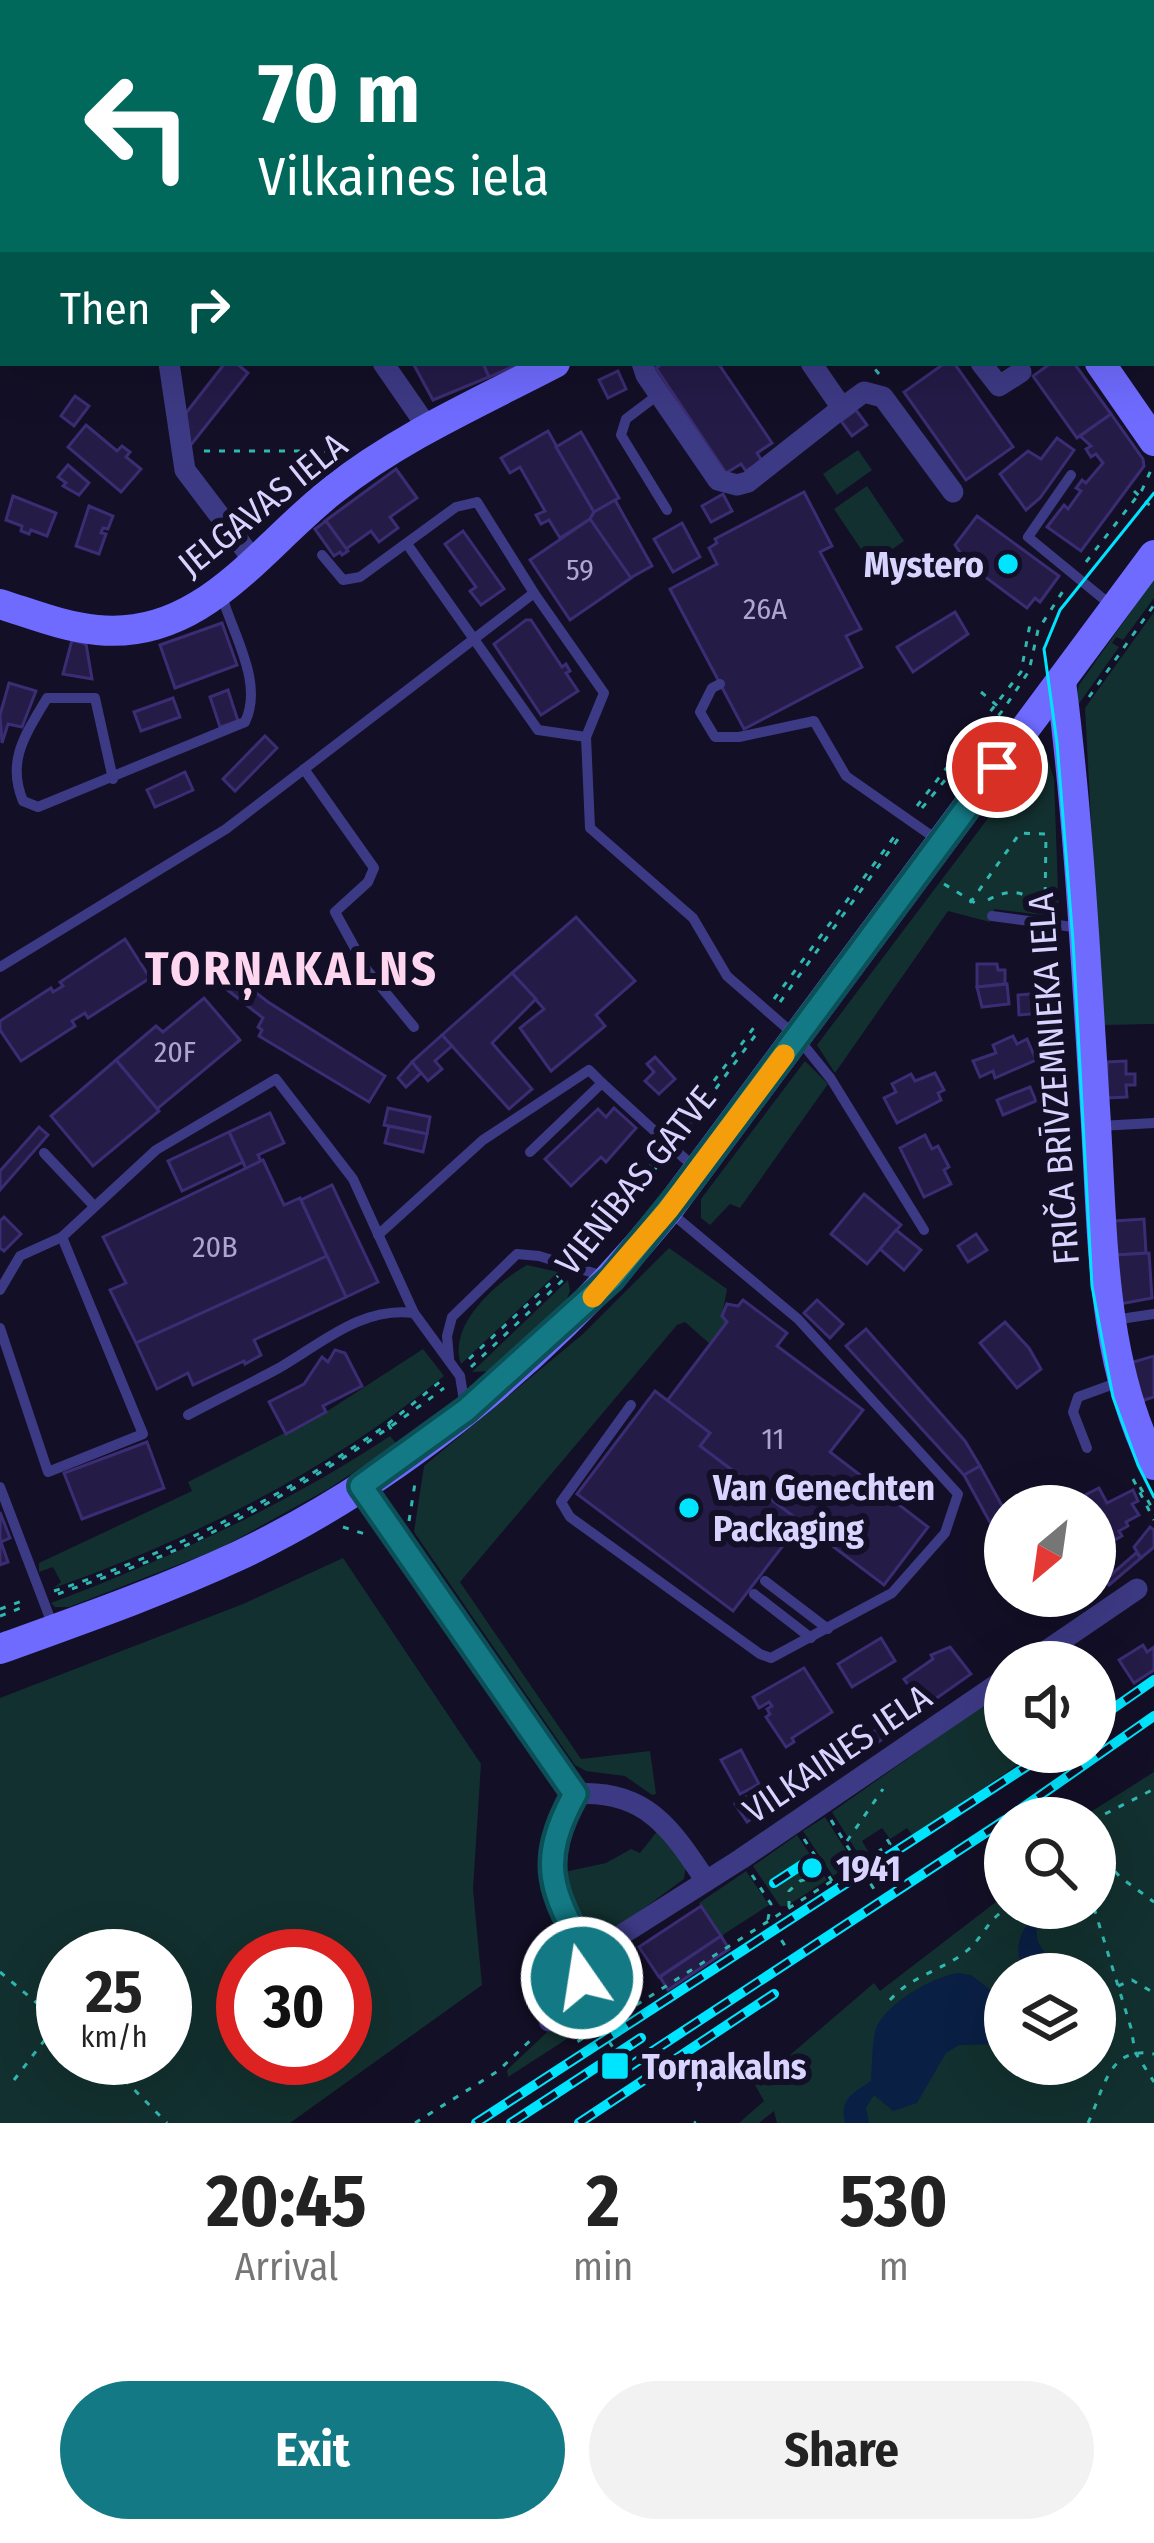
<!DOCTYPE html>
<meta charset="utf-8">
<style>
body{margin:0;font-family:"Fira Sans Condensed",sans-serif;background:#f2f2f2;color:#222;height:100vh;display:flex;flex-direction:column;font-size:45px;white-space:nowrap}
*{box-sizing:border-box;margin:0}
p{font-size:39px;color:#767676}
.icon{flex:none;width:66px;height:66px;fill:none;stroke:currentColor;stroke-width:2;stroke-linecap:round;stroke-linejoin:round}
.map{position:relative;height:2123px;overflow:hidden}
.side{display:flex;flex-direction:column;background:#fff;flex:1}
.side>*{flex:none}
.hud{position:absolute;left:0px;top:0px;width:1155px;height:366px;box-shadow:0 12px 48px #0002;background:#00695c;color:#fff;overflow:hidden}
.needle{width:78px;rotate:209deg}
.buttons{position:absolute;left:984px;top:1485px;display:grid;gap:24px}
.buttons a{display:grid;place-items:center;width:132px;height:132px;border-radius:50%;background:#fff;box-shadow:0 12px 48px #0002;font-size:60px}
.speed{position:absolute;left:36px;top:1929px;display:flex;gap:24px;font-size:60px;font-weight:700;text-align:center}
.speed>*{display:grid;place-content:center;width:156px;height:156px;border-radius:50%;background:#fff;box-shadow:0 12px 48px #0002;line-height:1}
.speed small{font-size:30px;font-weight:400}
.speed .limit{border:18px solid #d22;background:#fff;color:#111}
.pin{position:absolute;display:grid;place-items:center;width:102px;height:102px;color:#fff;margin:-51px;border:6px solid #fff;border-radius:50%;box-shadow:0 3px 12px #0007}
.me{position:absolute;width:132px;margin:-66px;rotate:347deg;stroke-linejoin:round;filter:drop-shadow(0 0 9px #0008)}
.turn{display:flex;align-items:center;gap:42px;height:252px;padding:0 60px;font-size:54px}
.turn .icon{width:156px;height:156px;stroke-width:2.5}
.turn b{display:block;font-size:84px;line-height:102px}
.then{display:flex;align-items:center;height:114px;padding:0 60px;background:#0003;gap:24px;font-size:45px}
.eta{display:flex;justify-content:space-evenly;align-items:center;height:204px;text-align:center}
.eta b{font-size:72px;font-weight:700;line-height:84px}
.primary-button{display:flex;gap:24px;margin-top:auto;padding:24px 60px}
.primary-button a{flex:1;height:138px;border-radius:72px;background:#137a85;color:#fff;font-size:48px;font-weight:700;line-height:138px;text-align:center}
.primary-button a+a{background:#f2f2f2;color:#222}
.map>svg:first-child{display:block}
</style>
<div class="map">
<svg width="1154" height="2123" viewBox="0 0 1154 2123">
<rect width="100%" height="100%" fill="#130f26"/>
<g fill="#12302f" fill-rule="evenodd">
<path d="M858 450 872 470 837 495 823 474Z"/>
<path d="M867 486 904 541 871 564 834 509Z"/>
<path d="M1154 579V598L1123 640 1116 637 1112 643 1119 647 1073 712 1079 685Z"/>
<path d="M1154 612V1024L1102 1025 1085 708Z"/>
<path d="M1038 752 1047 756 1054 779 1059 917 994 909 990 922 948 911 835 1073 817 1045Z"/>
<path d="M805 1061 828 1084 740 1208 730 1204 710 1225 701 1218V1199Z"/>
<path d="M669 1248 727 1289 722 1316 727 1322 710 1344 685 1322 677 1325 460 1582 581 1759 650 1751 656 1794 652 1795 625 1776 586 1771 575 1765 414 1532 424 1466 583 1334Z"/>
<path d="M527 1265 558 1272 461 1364C447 1325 497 1282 527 1265Z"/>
<path d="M568 1280 570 1291 566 1301 494 1371 472 1372Z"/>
<path d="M423 1349 444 1376C328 1471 195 1538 54 1588L61 1582 53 1567 39 1572V1563L192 1491 188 1482 326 1412Z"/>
<path d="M390 1436 397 1444 328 1489 219 1549 69 1607H55L51 1603C170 1558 284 1506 390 1436Z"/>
<path d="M343 1558 481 1764 473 1889 482 1985 290 2123H0V1698L243 1604ZM63 1956H165V2058H63ZM243 1956H345V2058H243Z"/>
<path d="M1005 1690V1752H1036L913 1836 907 1828 890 1839 882 1828 862 1841 869 1853 861 1858 832 1812Z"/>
<path d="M1154 1772V2123H777L774 2111 759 2123H739L764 2101 755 2085 874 1983 880 1991 1005 1895V1908H1095V1818H1081ZM1005 1974H1095V2064H1005Z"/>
<path d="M825 1817 854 1863 833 1876 803 1831Z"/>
<path d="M659 1829 686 1865 684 1879 607 1935 585 1930 566 1892 564 1872 606 1863 631 1849 640 1853Z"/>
<path d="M797 1835 827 1880 787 1906H780L753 1866Z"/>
<path d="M746 1871 769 1905 721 1936 699 1903Z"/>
<path d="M559 2021 570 2037 508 2077 507 2070Z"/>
</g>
<g fill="#0a1f44">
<path d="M1035 1918H1039C1030 1948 1049 1949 1055 1974L1024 1972C1014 1953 1017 1931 1035 1918Z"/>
<path d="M959 1973 971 1975 1005 2001V2044L959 2045 946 2053 917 2103 893 2111 874 2095 866 2108 869 2123H845C839 2099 853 2093 871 2081 872 2066 872 2046 875 2032 882 2005 933 1976 959 1973Z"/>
</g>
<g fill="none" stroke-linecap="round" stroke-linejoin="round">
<path stroke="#0a1f44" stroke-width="6" d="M1039 1918 1053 1908"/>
</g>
<g fill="#241b47" stroke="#3b2d73" stroke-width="3">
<path d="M581 0H705L707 3H583Z"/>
<path d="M225 363H236L248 373 190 446 186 413Z"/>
<path d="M420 363H483L489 377 433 400 414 365Z"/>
<path d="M483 363H521L489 377Z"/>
<path d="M663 363H718L772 443 757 453 762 461 746 471 741 464 726 473 656 368Z"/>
<path d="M945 363H954L1013 447 966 480 904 392Z"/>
<path d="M1051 363H1074L1111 414 1077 438 1033 376Z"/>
<path d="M618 371 626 389 608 398 599 380Z"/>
<path d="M75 396 89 406 74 426 61 416Z"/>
<path d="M856 410 867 425 852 436 841 421Z"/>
<path d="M1111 414 1143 459 1144 466 1081 551 1047 527 1064 505 1068 509 1081 491 1076 488 1082 480 1086 483 1103 463 1096 454 1091 457 1086 449 1091 446 1080 436Z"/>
<path d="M86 425 117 451 122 446 130 452 126 457 141 469 121 492 68 447Z"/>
<path d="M548 431 594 512 590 519 560 538 549 520 541 524 536 515 545 511 520 467 510 473 501 458Z"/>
<path d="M581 432 619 498 594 512 556 447Z"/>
<path d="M1057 438 1074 450 1040 498 1026 510 1000 474 1028 451 1041 459Z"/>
<path d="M68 465 89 483 79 495 63 486 66 483 58 477Z"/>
<path d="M396 469 417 498 390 517 398 528 379 542 371 531 346 549 325 521Z"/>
<path d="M804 492 832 546 820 552 861 629 846 636 862 667 744 729 670 589 717 564 709 548 717 543 715 539Z"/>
<path d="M723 494 732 511 711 522 702 506Z"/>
<path d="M13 496 56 513 47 536 31 530 29 534 21 531 22 526 6 520Z"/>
<path d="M615 500 652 566 630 578 590 519 594 512Z"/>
<path d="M89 506 113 516 108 529 103 528 101 533 106 534 99 554 76 546Z"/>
<path d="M977 516 1059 576 1040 602 1035 598 1027 608 969 565 955 545Z"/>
<path d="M590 519 631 578 570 620 530 560Z"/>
<path d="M326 521 348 551 342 555 340 552 334 556 315 529Z"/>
<path d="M682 523 700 557 673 572 654 539Z"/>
<path d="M463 531 504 589 481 605 470 591 476 587 445 544Z"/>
<path d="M955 612 968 634 913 672 897 647Z"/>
<path d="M526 620H531L562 667 566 664 570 671 566 673 578 691 541 715 494 644Z"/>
<path d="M222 623 237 665 175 688 160 645Z"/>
<path d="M72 640 86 644 92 679 63 674Z"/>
<path d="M9 683 36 691 22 727 8 724 2 743 0 715Z"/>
<path d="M228 690 238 721 220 727 210 697Z"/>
<path d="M173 698 180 717 141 731 134 712Z"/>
<path d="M265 736 277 748 235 791 223 779Z"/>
<path d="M185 772 193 790 155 807 147 790Z"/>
<path d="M576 917 635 981 596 1015 605 1026 551 1071 520 1028 544 1009 512 973Z"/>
<path d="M125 939 150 978 88 1018 85 1013 72 1021 75 1026 21 1061 0 1030V1021L51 988 53 992 63 986 60 982Z"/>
<path d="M977 964H997L998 970H1005V984L977 987Z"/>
<path d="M512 973 536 999 492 1043 532 1089 509 1109 442 1035Z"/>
<path d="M233 975 268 1002 385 1076 369 1102 259 1036 262 1030 258 1027 263 1018 221 985Z"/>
<path d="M1007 984 1009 1004 982 1007 977 987Z"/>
<path d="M1063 991 1067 1046 1046 1047 1043 1013 1019 1015 1018 995Z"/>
<path d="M204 998 240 1040 157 1109 116 1060 156 1026 163 1032Z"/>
<path d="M442 1035 452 1046 435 1061 442 1069 428 1081 412 1062Z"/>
<path d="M1013 1036 1017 1044 1027 1039 1036 1060 995 1078 993 1071 980 1077 973 1061 996 1053 993 1045Z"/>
<path d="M655 1057 675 1079 659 1094 645 1081 654 1072 647 1064Z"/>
<path d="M116 1060 159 1111 93 1166 51 1116Z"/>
<path d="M1126 1061V1074H1135V1085H1126L1127 1097 1107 1098V1062Z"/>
<path d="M412 1062 421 1073 406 1087 398 1078Z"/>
<path d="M935 1073 944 1090 938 1093 941 1100 897 1123 884 1098 896 1092 892 1084 911 1074 915 1081Z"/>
<path d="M1030 1087 1036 1101 1003 1115 997 1100Z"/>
<path d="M388 1108 430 1117 427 1134 384 1125Z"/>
<path d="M614 1108 636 1128 606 1162 601 1157 571 1186 545 1159 598 1109 606 1117Z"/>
<path d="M270 1113 284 1143 258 1155 261 1161 246 1169 229 1132Z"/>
<path d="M389 1126 427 1134 423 1152 385 1143Z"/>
<path d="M39 1127 48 1135 0 1190V1171Z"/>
<path d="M229 1132 243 1162 182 1191 168 1161Z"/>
<path d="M925 1135 932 1149 938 1146 949 1167 944 1170 951 1184 924 1197 900 1148Z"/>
<path d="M263 1160 284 1205 300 1198 327 1256 136 1343 110 1290 126 1283 103 1237Z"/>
<path d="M332 1185 378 1282 346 1297 301 1200Z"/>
<path d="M864 1194 901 1225 867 1264 831 1234Z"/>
<path d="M4 1217 21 1234 4 1251 0 1248V1221Z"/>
<path d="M1144 1219 1146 1253 1116 1255 1114 1221Z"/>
<path d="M896 1230 921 1250 904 1270 880 1249Z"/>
<path d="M976 1234 987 1250 968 1262 958 1246Z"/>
<path d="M1149 1253 1152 1298 1120 1304 1116 1255Z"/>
<path d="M327 1256 346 1297 254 1340 261 1355 245 1364 244 1361 193 1385 188 1373 157 1389 136 1343Z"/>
<path d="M743 1300 787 1333 777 1346 863 1410 830 1452 928 1527 884 1585 700 1446 710 1433 667 1401 727 1322 722 1316 727 1304 738 1306Z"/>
<path d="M817 1300 843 1324 830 1338 804 1313Z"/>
<path d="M1005 1322 1029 1348 1041 1369 1017 1388 980 1343Z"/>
<path d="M866 1329 965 1441 980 1466 964 1475 846 1346Z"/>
<path d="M335 1350 345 1353 362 1386 323 1406 326 1412 286 1434 269 1402 304 1384 322 1357 328 1362Z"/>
<path d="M1154 1356V1397L1141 1401 1130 1363Z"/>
<path d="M655 1391 710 1433 700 1446 801 1522 733 1611 577 1494Z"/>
<path d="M147 1442 164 1488 82 1519 64 1473Z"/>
<path d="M980 1466 1005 1511 1004 1548 964 1475Z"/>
<path d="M1099 1488 1107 1503 1133 1490 1138 1501 1132 1504 1139 1515 1126 1522 1128 1526 1119 1531 1122 1536 1109 1543 1095 1523V1506H1084L1079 1498Z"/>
<path d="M0 1512 10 1538 1 1542 8 1562 0 1565Z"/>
<path d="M1150 1527 1154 1530V1547L1141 1558 1134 1547Z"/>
<path d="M1136 1553 1141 1558 1109 1585 1105 1580Z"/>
<path d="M1045 1596H1072L1074 1599 1055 1612Z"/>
<path d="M881 1638 895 1661 852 1687 838 1664Z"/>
<path d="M1143 1645 1147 1652 1154 1647V1670L1134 1683 1119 1660Z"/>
<path d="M950 1647 971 1674 924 1707 904 1679 933 1659 931 1655Z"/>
<path d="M804 1668 832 1712 792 1738 794 1742 786 1747 766 1717 770 1714 767 1709 772 1706 769 1702 759 1708 753 1697Z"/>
<path d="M904 1711 910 1721 851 1760 845 1751Z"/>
<path d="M741 1750 759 1784 740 1794 721 1760Z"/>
<path d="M760 1788 772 1805 747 1822 735 1804Z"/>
<path d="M701 1906 721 1936 659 1977 639 1947Z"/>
<path d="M721 1936 729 1949 668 1990 660 1977Z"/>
<path d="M595 2002 602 2013 586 2023 579 2012Z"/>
</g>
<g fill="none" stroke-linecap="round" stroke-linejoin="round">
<g stroke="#2fb8b0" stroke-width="3" stroke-dasharray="6 9" stroke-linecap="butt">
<path d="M1152 361 1154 364"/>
<path d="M879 374 875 369 883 363"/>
<path d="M204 451H345"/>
<path d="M1134 491 1154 509"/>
<path d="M1086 562 1142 490 1152 468"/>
<path d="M981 692 1000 708"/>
<path d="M1089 697 1154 605"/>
<path d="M917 806 1021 672 1030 624"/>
<path d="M922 808 1003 710 1029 671 1038 630 1065 588"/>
<path d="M944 884 980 906"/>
<path d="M988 900C1010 888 1024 890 1042 908"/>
<path d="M970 903 1020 833 1046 834 1045 906"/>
<path d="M774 999 897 833"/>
<path d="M780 1002 901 835"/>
<path d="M678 1129 758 1022"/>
<path d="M680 1137 760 1029"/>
<path d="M582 1252 658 1156"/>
<path d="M587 1254 663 1159"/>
<path d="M469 1359 558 1276"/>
<path d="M471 1367 564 1279"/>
<path d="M388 1424 442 1380"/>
<path d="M1133 1479 1154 1520"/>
<path d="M1140 1487 1154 1511"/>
<path d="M409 1521 415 1483"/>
<path d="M343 1527 368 1535"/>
<path d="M54 1591C172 1553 287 1495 388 1424L394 1434"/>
<path d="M58 1594C104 1577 153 1562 197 1540 285 1497 367 1446 444 1388"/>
<path d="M0 1609 28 1599"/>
<path d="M0 1616 26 1606"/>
<path d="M831 1820 877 1894"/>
<path d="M1095 1825 1105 1814 1154 1789"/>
<path d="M804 1839 832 1881"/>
<path d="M847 1841 883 1789"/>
<path d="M1095 1849 1120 1877 1154 1902"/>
<path d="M752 1875 771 1904 768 1919 789 1952"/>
<path d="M789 1907V1891L800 1881 825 1874"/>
<path d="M1094 1908 1131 2028 1135 2052 1154 2082"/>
<path d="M0 1972 63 2025"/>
<path d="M1118 1986 1132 1980 1154 1993"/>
<path d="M890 2000C913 1974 946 1970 970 1948 985 1934 989 1917 1009 1908"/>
<path d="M611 2021 890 1844 885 1836"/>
<path d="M601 2029 632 2077"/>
<path d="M569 2030 577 2042 611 2021 597 1999"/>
<path d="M103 2058 167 2123"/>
<path d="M14 2080 57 2024"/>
<path d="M415 2123 498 2071 535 2036"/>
<path d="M694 2123 696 2122"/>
<path d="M1088 2123C1104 2090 1108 2045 1154 2054"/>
</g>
<g stroke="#3d3a85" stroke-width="10">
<path d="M757 3 758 0"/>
<path d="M945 3 949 0"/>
<path d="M1152 76 1154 78"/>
<path d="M659 394 626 419 621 435 667 510"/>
<path d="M1071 475 1028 537 1112 606"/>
<path d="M407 544 538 730 586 737"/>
<path d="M322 555 343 580 360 577 456 507 477 502 534 593 604 693 586 737 590 828 693 918 727 976 797 1037 831 1079 924 1230"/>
<path d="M720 684 712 688 700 712 715 737H739L814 721 846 776 939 841"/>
<path d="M304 769 374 868 368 882 335 912 367 970 414 1027"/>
<path d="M113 779 95 698H47C26 734 6 760 23 801L38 807 245 722C264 683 233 635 222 596"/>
<path d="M992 916 1080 928"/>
<path d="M0 967 226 829 534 593"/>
<path d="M1099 1126 1154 1123"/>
<path d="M530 1152 602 1083 695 1168"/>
<path d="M44 1153 94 1206"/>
<path d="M378 1235 483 1140 589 1070 602 1083"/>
<path d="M0 1290 20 1256 62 1237 156 1150 276 1079 353 1179 414 1313 460 1376 465 1407"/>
<path d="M1114 1320 1154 1314"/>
<path d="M0 1328 48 1472 143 1434 62 1237"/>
<path d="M449 1358 447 1336 452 1317 517 1254 539 1256 603 1276"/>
<path d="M631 1405 561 1502 570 1517 760 1654 771 1658 892 1593 945 1533 958 1494 798 1319 670 1212"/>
<path d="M188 1415C218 1399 249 1384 279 1368 322 1343 362 1306 414 1313"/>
<path d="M1087 1448 1073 1412 1078 1397 1122 1381"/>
<path d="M0 1487 53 1626"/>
<path d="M765 1581 828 1629"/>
<path d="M754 1594 811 1638"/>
</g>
<g stroke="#3d3a85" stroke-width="21">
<path d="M170 3V0"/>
<path d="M428 3 429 0"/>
<path d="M169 363 185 470 254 561"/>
<path d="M383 363 428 428"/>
<path d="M642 363 646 375 718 480 737 485 748 482 842 408"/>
<path d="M811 363 842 408 864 392 883 397 953 492"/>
<path d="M981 363 999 386 1021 372"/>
<path d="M361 1486 575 1794"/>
<path d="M1030 1662 1137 1589"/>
<path d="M575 1794C537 1862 551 1893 588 1956"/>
<path d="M575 1794C645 1789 671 1828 706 1881"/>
<path d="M549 2021 575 1991 588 1956 741 1859 1005 1679"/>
</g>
<g stroke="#6f6bff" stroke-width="30">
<path d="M1050 3V0"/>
<path d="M1083 3 1087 0"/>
<path d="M1100 363 1154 441"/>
<path d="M0 604C32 614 64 627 97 630 202 641 261 546 333 490 400 437 480 402 555 363"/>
<path d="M1061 682C1079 823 1086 966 1095 1108 1103 1228 1099 1355 1154 1465"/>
<path d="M0 1649C80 1620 160 1592 238 1556 404 1477 552 1352 668 1210L1154 555"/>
</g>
<path stroke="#00e5ff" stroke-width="3" d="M1154 493 1060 610 1044 649 1057 743 1073 941 1092 1286 1113 1397 1138 1465 1154 1497"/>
<g stroke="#00e5ff" stroke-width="10">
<g id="rail">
<path d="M1095 1721 1154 1680"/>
<path d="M1008 1818 1154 1716"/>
<path d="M774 1883 808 1861"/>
<path d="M624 2070 1005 1820"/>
<path d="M476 2123 1049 1752"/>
<path d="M511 2123 641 2038"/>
<path d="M579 2123 774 1994"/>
</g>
</g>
<use href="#rail" stroke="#130f26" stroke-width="6" stroke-dasharray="18" stroke-linecap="butt"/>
</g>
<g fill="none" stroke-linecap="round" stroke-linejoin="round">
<g stroke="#0c4f56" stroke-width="30">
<path id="route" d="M582 1978 588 1956C551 1892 537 1863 575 1794L361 1486 466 1410 612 1278 683 1190 997 767"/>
</g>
<use href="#route" stroke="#137a85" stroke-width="21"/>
<path stroke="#f59e0b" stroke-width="21" d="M593 1297 668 1210 784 1055"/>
</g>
<g fill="#00e5ff" stroke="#130f26" stroke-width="4.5">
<circle cx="1008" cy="564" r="12"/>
<circle cx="689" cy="1508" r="12"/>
<circle cx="812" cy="1868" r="12"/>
<rect x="600" y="2051" width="30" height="30" rx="6"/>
</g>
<g text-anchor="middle" stroke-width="12" stroke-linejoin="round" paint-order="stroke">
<g font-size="30" fill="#aca6d1">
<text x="580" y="580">59</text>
<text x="765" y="619">26A</text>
<text x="175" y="1062">20F</text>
<text x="215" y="1257">20B</text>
<text x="773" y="1449">11</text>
</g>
<g font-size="36" fill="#d9d4ff" stroke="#130f26">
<text transform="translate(262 504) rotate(-39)" y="13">JELGAVAS IELA</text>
<text transform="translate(1053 1079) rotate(-94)" y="13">FRIČA BRĪVZEMNIEKA IELA</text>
<text transform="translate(635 1180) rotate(-51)" y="13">VIENĪBAS GATVE</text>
<text transform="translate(837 1753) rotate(-34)" y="13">VILKAINES IELA</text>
</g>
<g font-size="36" font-weight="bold" fill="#d9d4ff" stroke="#130f26" text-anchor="start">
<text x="984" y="577" text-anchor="end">Mystero</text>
<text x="713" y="1500">Van Genechten<tspan x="713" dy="41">Packaging</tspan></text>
<text x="836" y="1881">1941</text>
<text x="642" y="2079">Torņakalns</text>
</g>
<g font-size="48" font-weight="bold" letter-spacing="3" fill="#ffd6f0" stroke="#130f26">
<text x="292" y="985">TORŅAKALNS</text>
</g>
</g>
</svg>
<div class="buttons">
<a><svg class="needle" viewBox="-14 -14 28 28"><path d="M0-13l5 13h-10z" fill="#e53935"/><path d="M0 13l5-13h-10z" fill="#767676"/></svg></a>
<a><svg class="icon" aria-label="sound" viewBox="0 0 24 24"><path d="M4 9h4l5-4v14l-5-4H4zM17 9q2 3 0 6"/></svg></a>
<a><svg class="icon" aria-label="search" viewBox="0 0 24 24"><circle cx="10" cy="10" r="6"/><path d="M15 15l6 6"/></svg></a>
<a><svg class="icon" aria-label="layers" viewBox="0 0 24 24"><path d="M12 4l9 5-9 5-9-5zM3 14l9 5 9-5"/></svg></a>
</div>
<div class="speed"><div>25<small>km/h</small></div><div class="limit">30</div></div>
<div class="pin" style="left:997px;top:767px;background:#d93025"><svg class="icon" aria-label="arrive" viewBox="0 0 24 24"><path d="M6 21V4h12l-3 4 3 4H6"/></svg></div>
<svg class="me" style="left:582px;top:1978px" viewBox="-20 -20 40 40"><circle r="17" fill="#137a85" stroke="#fff" stroke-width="3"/><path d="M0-11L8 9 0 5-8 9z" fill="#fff"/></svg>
<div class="hud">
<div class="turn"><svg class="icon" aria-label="left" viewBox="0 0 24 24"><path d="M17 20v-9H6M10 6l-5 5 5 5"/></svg><div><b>70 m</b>Vilkaines iela</div></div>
<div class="then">Then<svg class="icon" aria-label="right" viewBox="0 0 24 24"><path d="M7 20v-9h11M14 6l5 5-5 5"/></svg></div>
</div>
</div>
<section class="side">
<div class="eta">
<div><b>20:45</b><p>Arrival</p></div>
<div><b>2</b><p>min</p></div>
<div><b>530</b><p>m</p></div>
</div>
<div class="primary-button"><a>Exit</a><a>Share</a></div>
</section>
